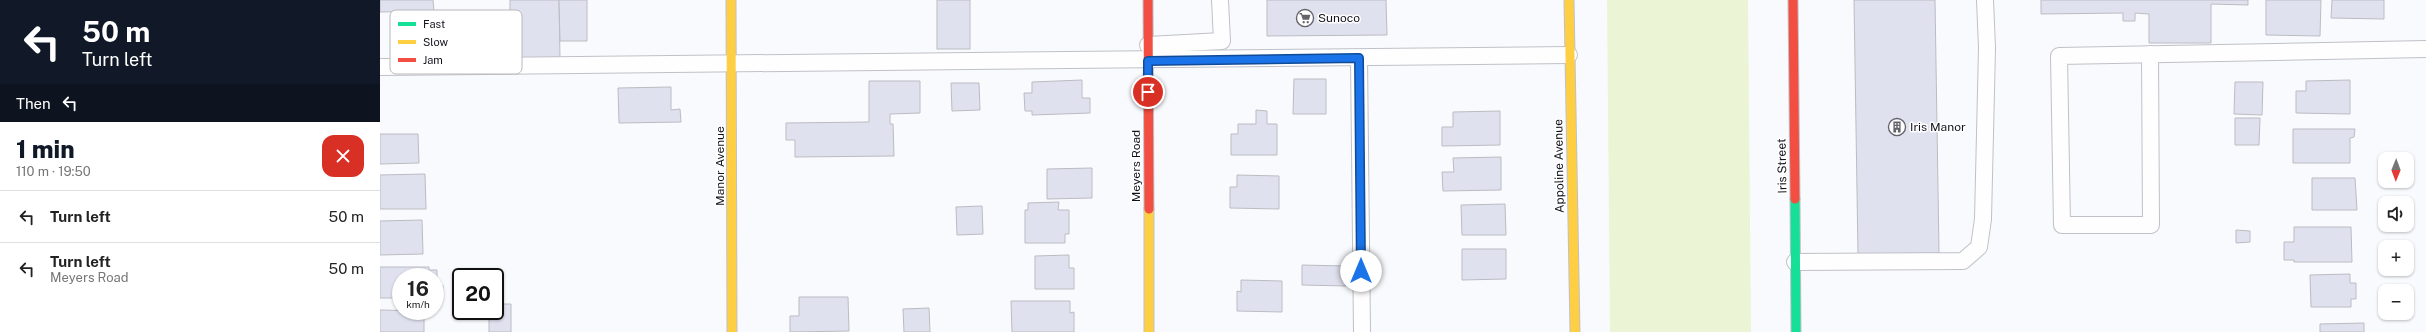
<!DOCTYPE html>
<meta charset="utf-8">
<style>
body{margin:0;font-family:"Public Sans",sans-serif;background:#f2f2f2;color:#222;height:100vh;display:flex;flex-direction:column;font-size:15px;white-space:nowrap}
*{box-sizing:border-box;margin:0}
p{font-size:13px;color:#767676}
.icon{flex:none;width:22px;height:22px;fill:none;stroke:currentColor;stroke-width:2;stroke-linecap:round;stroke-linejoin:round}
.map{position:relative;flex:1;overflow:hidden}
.details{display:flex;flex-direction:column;background:#fff;width:380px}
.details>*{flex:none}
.hud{background:#111827;color:#fff;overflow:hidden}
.needle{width:26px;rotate:181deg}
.fabs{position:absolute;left:1998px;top:152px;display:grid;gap:8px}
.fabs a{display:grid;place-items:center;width:36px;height:36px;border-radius:8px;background:#fff;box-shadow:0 1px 3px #0004;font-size:20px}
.speed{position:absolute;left:12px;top:268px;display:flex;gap:8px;font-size:20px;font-weight:700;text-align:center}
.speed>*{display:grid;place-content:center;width:52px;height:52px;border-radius:50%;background:#fff;box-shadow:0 1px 3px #0004;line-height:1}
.speed small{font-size:10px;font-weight:400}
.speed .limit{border:2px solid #111;border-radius:6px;background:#fff;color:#111}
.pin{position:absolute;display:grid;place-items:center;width:34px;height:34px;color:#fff;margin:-17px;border:2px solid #fff;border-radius:50%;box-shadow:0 1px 4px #0007}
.me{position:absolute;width:44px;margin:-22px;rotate:0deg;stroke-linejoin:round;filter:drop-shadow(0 0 3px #0008)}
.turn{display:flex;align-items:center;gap:14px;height:84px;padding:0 16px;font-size:18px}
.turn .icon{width:52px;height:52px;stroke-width:2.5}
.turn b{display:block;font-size:28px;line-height:34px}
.then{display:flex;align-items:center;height:38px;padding:0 16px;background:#0003;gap:8px;font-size:15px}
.round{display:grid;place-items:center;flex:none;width:42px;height:42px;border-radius:12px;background:#f2f2f2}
.overview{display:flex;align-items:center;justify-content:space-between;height:68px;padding:0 16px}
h1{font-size:24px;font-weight:800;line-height:30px;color:#111827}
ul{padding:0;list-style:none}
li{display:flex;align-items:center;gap:12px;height:52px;padding:0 16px;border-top:1px solid #e0e0e0}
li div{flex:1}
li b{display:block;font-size:15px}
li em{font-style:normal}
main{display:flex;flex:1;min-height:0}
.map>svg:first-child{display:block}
</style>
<main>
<section class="details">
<div class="hud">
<div class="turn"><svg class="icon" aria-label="left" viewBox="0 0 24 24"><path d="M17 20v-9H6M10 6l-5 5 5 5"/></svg><div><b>50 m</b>Turn left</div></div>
<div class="then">Then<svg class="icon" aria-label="left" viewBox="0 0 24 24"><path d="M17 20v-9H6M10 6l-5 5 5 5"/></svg></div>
</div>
<div class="overview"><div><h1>1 min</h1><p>110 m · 19:50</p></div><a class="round" style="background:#d93025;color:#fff"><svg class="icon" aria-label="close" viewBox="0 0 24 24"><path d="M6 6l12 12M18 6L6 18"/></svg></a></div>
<ul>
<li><svg class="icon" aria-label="left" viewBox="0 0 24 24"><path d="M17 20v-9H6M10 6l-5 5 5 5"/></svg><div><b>Turn left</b></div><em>50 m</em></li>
<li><svg class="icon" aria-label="left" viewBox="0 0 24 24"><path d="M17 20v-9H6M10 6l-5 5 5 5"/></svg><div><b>Turn left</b><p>Meyers Road</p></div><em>50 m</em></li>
</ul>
</section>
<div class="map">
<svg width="2046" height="332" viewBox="0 0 2046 332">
<rect width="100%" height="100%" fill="#f9fafd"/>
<path fill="#ecf4d6" d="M1227 0H1368L1371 332H1230Z"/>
<g fill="#e0e1ef" stroke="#bbbcc2">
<path d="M0 0H53L54 11 0 12Z"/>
<path d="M130 0H179L180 59H130Z"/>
<path d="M179 0H207V41H180Z"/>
<rect x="557" y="0" width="33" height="49"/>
<path d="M887 0H1006L1007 35 887 36Z"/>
<path d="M1474 0H1555L1559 253 1478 254Z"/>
<path d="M1661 0H1868V5L1831 4V43H1769V14L1755 13V21H1743V13L1661 14Z"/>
<path d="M1886 0H1941L1940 36 1886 35Z"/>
<path d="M1952 0H2004V19L1951 18Z"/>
<path d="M914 79H946V114H913Z"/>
<path d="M702 80V98H710V113L652 115V111H645L644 93H652V82Z"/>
<path d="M1970 80V114L1916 113V91H1926V81Z"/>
<path d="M489 81H540V113L510 114V124H513L514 156 415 157V140H406V123L489 122Z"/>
<path d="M1855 82H1883L1882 115 1854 114Z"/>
<path d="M571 83H599L600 110 572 111Z"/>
<path d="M291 87V110L300 109 301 122 239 123 238 88Z"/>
<path d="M876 110 887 111V124H897V155H851V134H858V124H876Z"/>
<path d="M1120 111V145L1062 146V127H1073V112Z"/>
<path d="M1855 118H1880L1879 145H1855Z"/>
<path d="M1913 129H1975L1974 137 1970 138V163H1913Z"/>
<path d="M0 134H38L39 163 0 164Z"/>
<path d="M1121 157V190L1063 191 1062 172H1074L1073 158Z"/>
<path d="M712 168V198L667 199V169Z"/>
<path d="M45 174 46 209H0V175Z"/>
<path d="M857 175 899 176V209L850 208V187H857Z"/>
<path d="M1932 178H1975L1977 210H1932Z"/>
<path d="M679 202 678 210H689V234H685V243H645V210H648V203Z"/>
<path d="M1125 204 1126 235H1082L1081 205Z"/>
<path d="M602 206 603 234 577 235 576 207Z"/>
<path d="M42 220 43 254 0 255V221Z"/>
<path d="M1914 227H1971L1972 262H1914V260H1904V242H1914Z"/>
<path d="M1856 230 1870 231V242L1856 243Z"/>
<path d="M1082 249H1126V279L1082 280Z"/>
<path d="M689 255V268H694V289H655V256Z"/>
<path d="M922 265 966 266V286L922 285Z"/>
<path d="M0 267H49V270H57V283H55V277H21V298H0Z"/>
<path d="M1970 274V283H1976V299H1971V307H1931L1930 275Z"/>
<path d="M861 280 902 281V312L857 311V291L861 292Z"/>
<rect x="55" y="286" width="8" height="10"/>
<path d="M419 297H468L469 331 410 332V316H419Z"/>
<path d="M631 301H690V313L694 312V332H632Z"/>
<path d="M115 304H131V332H109V311H115Z"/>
<path d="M549 308 550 332H524L523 309Z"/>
<path d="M0 310 44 311V332H0Z"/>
<path d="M1984 323V332H1940V324Z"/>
</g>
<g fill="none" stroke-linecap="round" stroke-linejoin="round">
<g stroke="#c0c1c8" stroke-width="18">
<g id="lane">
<path d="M768 45 842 41 840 0"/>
<path d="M1770 54 1771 225H1682L1679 56 2046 49"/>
<path d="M979 58 982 332"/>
<path d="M0 67 1189 55"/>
<path d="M1415 262 1583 261 1599 247 1603 219 1607 48 1605 0"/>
</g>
</g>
<g stroke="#c0c1c8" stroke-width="11">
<path id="fast" d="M1415 199 1416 332"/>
</g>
<g stroke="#c0c1c8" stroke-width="11">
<g id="slow">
<path d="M351 0 352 332"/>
<path d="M1189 0 1195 332"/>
<path d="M769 209V332"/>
</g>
</g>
<g stroke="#c0c1c8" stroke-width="11">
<g id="jam">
<path d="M768 0 769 209"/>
<path d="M1413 0 1415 199"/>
</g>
</g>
<use href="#lane" stroke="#fefeff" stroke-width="16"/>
<use href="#fast" stroke="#16e098" stroke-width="9"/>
<use href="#slow" stroke="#ffcf43" stroke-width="9"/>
<use href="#jam" stroke="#f24e42" stroke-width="9"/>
</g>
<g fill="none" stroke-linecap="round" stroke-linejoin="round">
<g stroke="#114b97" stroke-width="10">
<path id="route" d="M768 92V61L979 58 981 271"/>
</g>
<use href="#route" stroke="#1a73e8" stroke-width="7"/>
</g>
<defs>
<g id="supermarket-ring" transform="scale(0.9)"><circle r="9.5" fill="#fff" stroke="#63636b" stroke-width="1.5"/><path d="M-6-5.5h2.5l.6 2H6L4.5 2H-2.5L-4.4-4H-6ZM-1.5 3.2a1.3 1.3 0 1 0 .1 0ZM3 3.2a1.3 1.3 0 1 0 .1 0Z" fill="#63636b"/></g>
<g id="building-ring" transform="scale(0.9)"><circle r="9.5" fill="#fff" stroke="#63636b" stroke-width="1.5"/><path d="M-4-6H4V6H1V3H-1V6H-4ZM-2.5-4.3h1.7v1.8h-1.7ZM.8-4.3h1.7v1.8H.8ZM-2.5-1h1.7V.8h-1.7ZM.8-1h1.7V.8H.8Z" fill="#63636b"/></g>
</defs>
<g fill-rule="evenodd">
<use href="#supermarket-ring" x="925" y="18"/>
<use href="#building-ring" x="1517" y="127"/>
</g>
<g text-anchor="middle" stroke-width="3" stroke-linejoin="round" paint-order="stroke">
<g font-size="12" fill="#12121c" stroke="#fff" text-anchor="start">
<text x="938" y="22">Sunoco</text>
<text x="1530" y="131">Iris Manor</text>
</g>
<g font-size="12" fill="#12121c" stroke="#fff">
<text transform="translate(340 166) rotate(-90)" y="4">Manor Avenue</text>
<text transform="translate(756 166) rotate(-90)" y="4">Meyers Road</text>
<text transform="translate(1179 166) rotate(-91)" y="4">Appoline Avenue</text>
<text transform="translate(1402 166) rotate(-91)" y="4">Iris Street</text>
</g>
</g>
<rect x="10" y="10" width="132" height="64" rx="6" fill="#fff" stroke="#b8b8bb" stroke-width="1"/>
<rect x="18" y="22" width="18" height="4" fill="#16e098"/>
<rect x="18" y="40" width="18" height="4" fill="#ffcf43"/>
<rect x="18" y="58" width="18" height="4" fill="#f24e42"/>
<g font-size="11" fill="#12121c">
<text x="43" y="28">Fast</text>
<text x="43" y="46">Slow</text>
<text x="43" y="64">Jam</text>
</g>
</svg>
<div class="fabs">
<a><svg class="needle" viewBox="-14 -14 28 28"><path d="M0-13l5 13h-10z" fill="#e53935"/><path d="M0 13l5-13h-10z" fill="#767676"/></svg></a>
<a><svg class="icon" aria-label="sound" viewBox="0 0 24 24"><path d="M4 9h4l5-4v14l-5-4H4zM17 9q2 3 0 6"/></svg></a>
<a>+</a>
<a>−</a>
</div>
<div class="speed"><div>16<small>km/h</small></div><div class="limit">20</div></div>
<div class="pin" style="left:768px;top:92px;background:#d93025"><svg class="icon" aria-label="arrive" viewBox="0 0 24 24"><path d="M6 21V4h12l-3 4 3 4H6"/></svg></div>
<svg class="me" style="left:981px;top:271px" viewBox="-20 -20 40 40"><circle r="19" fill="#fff"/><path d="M0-13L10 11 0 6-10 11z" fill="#1a73e8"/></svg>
</div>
</main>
